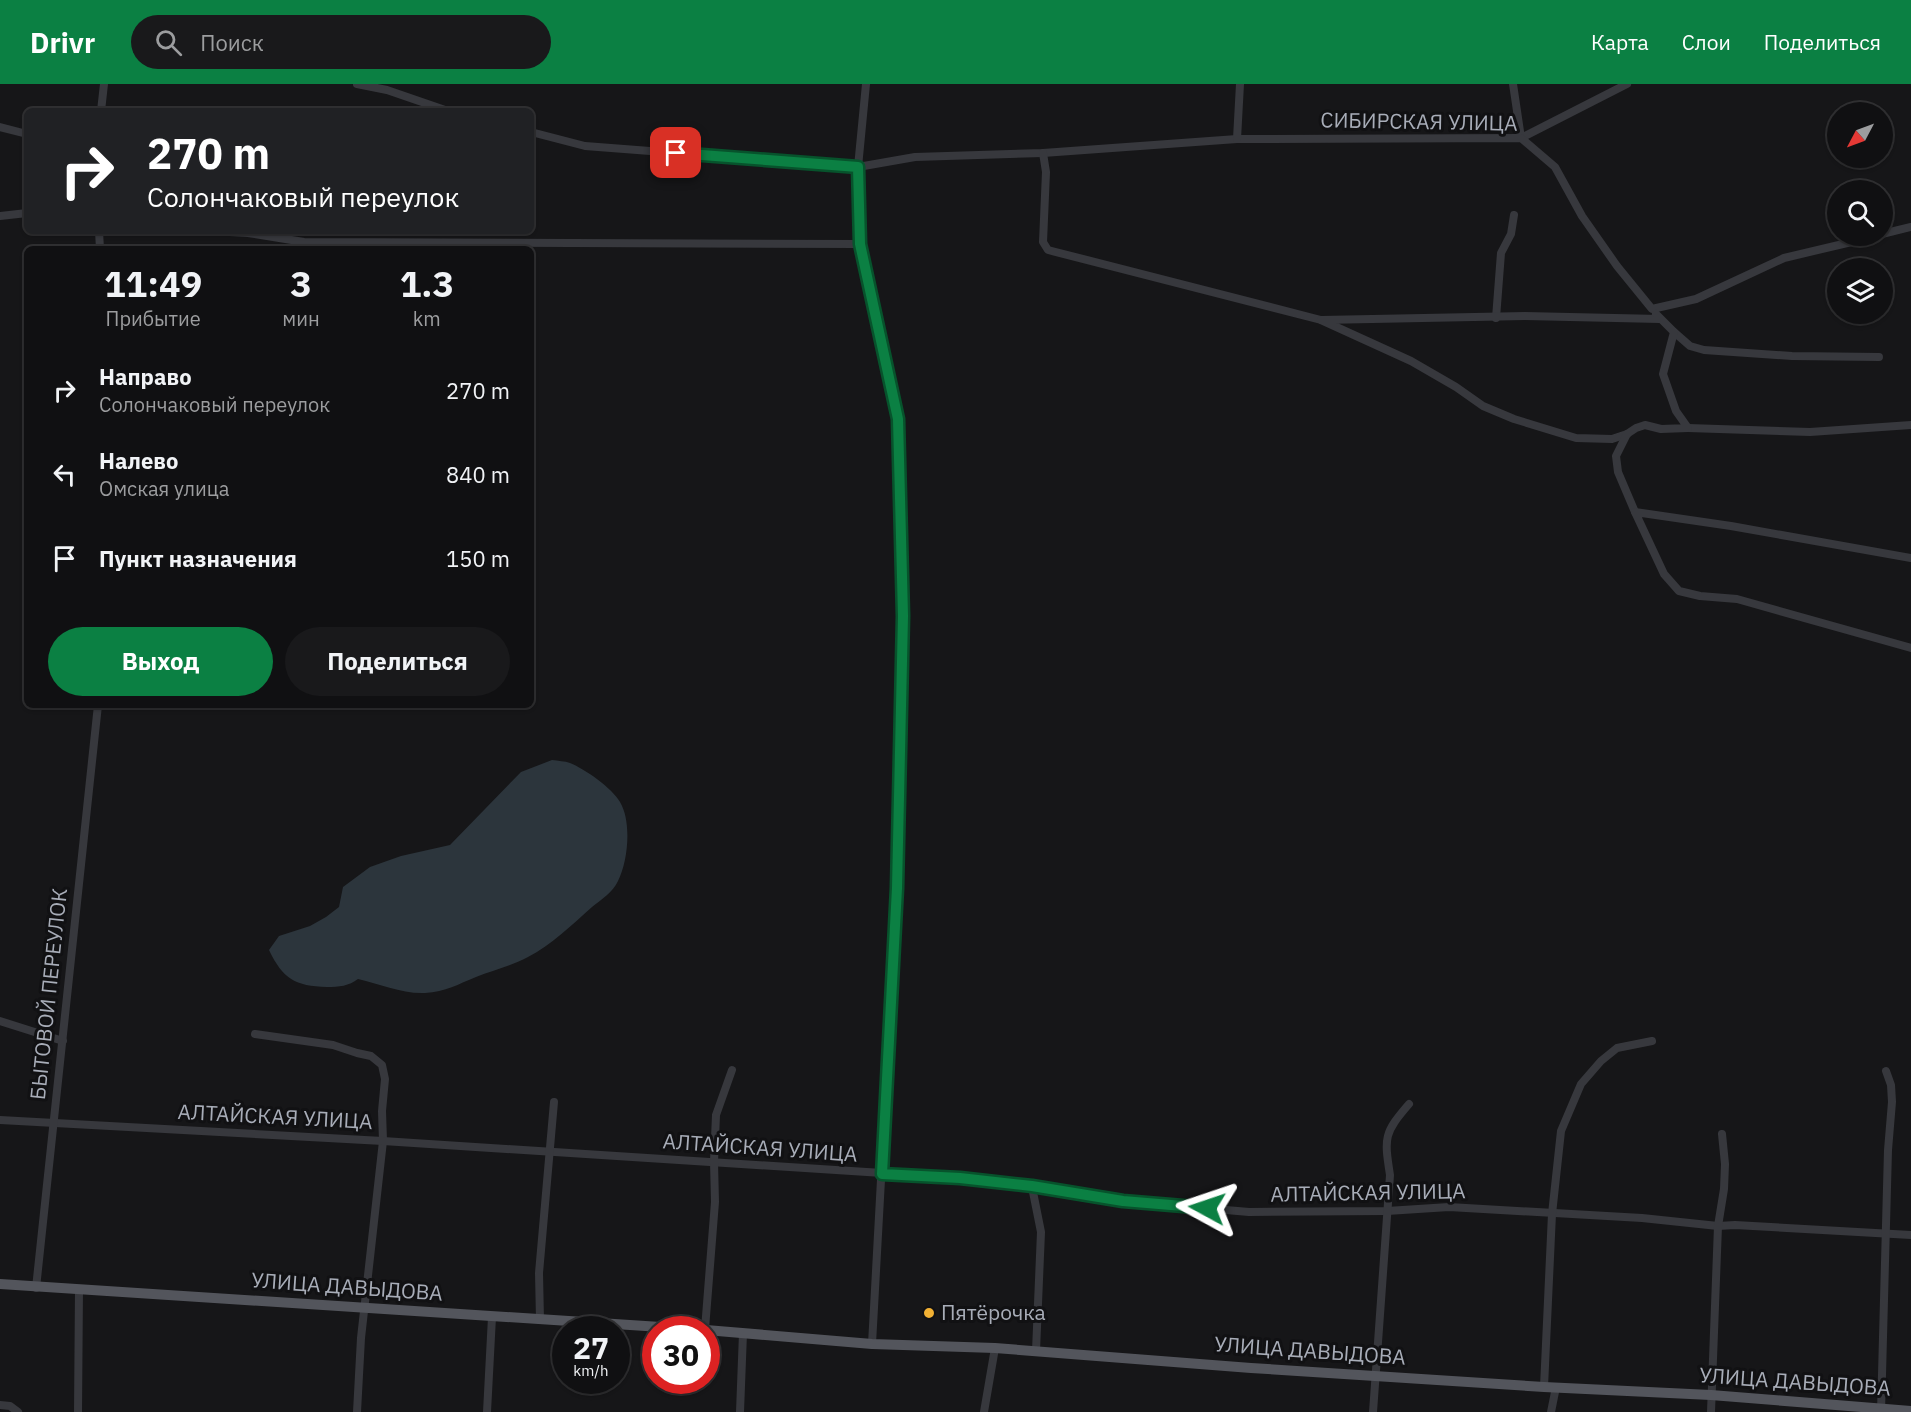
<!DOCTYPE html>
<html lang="ru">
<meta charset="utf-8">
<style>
body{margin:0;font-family:"IBM Plex Sans",sans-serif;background:#19191b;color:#f1f3f6;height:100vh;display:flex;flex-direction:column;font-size:22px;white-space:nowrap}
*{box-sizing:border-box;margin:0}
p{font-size:20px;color:#9c9d9f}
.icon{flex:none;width:33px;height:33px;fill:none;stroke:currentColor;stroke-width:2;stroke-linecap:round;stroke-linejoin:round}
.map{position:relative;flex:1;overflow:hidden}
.panel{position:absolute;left:24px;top:162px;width:510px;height:462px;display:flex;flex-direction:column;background:#101012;border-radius:9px;box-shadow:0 2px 4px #0004,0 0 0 2px #303032}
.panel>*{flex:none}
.banner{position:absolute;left:24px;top:24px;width:510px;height:126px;border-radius:9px;box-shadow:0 2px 4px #0004,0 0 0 2px #303032;background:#202124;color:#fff;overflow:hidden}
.needle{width:39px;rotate:229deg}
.buttons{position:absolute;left:1827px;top:18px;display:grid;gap:12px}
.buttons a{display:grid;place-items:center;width:66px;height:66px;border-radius:50%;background:#101012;box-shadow:0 2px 4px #0004,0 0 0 2px #303032;font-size:30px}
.speed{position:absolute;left:552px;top:1232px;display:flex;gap:12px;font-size:30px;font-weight:700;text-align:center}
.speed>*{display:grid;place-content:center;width:78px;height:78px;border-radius:50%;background:#101012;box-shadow:0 2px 4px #0004,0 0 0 2px #303032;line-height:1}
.speed small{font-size:15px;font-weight:400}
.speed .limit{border:9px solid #d22;background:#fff;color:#111}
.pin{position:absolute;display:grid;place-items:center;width:51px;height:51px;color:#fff;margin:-26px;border-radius:12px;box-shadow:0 3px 9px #0006}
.me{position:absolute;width:66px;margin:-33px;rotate:275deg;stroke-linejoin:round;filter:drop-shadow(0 0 4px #0008)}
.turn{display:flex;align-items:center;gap:21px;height:126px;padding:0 24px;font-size:27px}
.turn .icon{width:78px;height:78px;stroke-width:2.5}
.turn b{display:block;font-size:42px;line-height:51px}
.eta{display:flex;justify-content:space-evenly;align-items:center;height:102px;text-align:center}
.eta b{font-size:36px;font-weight:700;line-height:42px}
.button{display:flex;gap:12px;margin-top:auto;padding:12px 24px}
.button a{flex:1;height:69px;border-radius:36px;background:#0b8043;color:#fff;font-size:24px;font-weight:700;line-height:69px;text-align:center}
.button a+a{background:#19191b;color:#f1f3f6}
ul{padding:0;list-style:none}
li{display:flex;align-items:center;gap:18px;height:84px;padding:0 24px}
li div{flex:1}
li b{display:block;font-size:22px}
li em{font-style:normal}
header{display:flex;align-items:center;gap:36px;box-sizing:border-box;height:84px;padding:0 30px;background:#0b8043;color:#fff}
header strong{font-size:28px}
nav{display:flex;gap:33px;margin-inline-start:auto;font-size:21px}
.search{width:420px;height:54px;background:#19191b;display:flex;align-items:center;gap:15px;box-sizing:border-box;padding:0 21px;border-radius:33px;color:#9c9d9f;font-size:22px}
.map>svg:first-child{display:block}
</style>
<header>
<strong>Drivr</strong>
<div class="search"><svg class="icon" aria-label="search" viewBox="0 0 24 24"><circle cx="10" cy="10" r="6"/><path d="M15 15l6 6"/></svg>Поиск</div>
<nav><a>Карта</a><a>Слои</a><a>Поделиться</a></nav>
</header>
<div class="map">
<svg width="1911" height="1328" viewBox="0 0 1911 1328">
<rect width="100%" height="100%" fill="#161618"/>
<path fill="#2c353c" d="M552 676C558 677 565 677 570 679 585 685 612 704 620 718 632 738 628 777 618 797 613 808 601 816 592 823 572 841 551 861 528 873 511 882 493 886 476 893 458 900 446 908 425 909 402 910 380 900 358 895 349 902 339 903 327 903 295 902 283 895 269 866L279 852 310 842 326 833 339 823 343 803 370 783 401 772 450 761 521 688Z"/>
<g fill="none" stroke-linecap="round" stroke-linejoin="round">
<g stroke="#37383d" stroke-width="8">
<path d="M357 0 387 6 448 27"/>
<path d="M866 0 858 83 860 160 898 335 904 553 897 804 872 1260"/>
<path d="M1513 0 1521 54 1627 0"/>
<path d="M101 27 104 0"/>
<path d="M0 43 27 50"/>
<path d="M531 48 585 62 858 83 915 73 1043 69 1237 55 1521 54 1555 83 1582 132 1617 182 1652 225 1696 215 1784 174 1877 152"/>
<path d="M1237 55 1240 0"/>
<path d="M1043 69 1046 88 1043 158 1048 166 1321 236"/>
<path d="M0 132 27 129"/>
<path d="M99 147 100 165"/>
<path d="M211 147 248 149 304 158 860 160"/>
<path d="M1882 150 1911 143"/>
<path d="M1496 234 1501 169 1511 150 1514 131"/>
<path d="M1674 248 1690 262 1704 266 1792 272 1879 273"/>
<path d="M1688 344 1810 348 1911 341"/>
<path d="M1627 350 1612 355 1576 354 1514 335 1483 322 1456 303 1411 277 1321 236 1525 232 1660 235"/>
<path d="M1635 428 1618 388 1616 372 1627 350 1636 344 1645 341 1661 345 1688 344 1676 327 1663 290 1674 248 1656 230"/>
<path d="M1911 474 1731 442 1635 428 1664 490 1679 507 1700 512 1737 515 1911 564"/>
<path d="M0 937 63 957"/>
<path d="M255 950 333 961 357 969 371 972 382 981 385 995 382 1027 383 1057 361 1254 357 1328"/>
<path d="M0 1036 383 1057 960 1094 1032 1103 1123 1117 1249 1128 1387 1127 1449 1123 1642 1134 1718 1142 1735 1141 1911 1151"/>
<path d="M1032 1103 1041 1148 1036 1267"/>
<path d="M36 1204 98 621"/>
<path d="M540 1236 539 1189 554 1018"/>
<path d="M705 1245 715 1118 714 1078 716 1031 732 986"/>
<path d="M1544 1303 1552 1130 1561 1047 1581 1000 1601 977 1617 964 1652 957"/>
<path d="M0 1321 10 1322 18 1328"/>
<path d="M78 1328 79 1205"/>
<path d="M487 1328 492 1233"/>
<path d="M740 1328 743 1249"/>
<path d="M984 1328 995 1264"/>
<path d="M1373 1328 1390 1091C1384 1053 1384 1049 1409 1020"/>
<path d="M1551 1328 1556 1303"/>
<path d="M1711 1328 1718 1142 1724 1105 1725 1080 1722 1050"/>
<path d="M1881 1328 1888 1066 1892 1018 1891 1001 1886 987"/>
</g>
<g stroke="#53555c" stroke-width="10">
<path d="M0 1200 691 1245"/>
<path d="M706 1246 872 1260 995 1264 1251 1284 1544 1303 1711 1311 1911 1327"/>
</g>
</g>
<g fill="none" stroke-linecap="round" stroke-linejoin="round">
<g stroke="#07532c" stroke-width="15">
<path id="route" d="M676 69 858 83 860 160 898 335 903 532 897 804 882 1090 960 1094 1032 1102 1123 1117 1207 1124"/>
</g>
<use href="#route" stroke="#0b8043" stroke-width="10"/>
</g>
<circle fill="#f2b134" stroke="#111113" stroke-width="2" cx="929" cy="1229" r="6"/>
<g text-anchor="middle" stroke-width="6" stroke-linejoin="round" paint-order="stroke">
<g font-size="21" fill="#a8adb8" stroke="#111113">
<text transform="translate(1419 38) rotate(1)" y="7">СИБИРСКАЯ УЛИЦА</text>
<text transform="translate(49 910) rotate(-84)" y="7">БЫТОВОЙ ПЕРЕУЛОК</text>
<text transform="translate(275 1033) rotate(3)" y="7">АЛТАЙСКАЯ УЛИЦА</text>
<text transform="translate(760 1064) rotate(4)" y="7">АЛТАЙСКАЯ УЛИЦА</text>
<text transform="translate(1368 1109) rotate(-1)" y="7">АЛТАЙСКАЯ УЛИЦА</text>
<text transform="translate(347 1203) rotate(4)" y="7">УЛИЦА ДАВЫДОВА</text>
<text transform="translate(1310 1267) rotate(4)" y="7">УЛИЦА ДАВЫДОВА</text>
<text transform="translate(1795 1298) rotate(4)" y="7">УЛИЦА ДАВЫДОВА</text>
</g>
<g font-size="21" fill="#a8adb8" stroke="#111113" text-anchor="start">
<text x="941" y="1236">Пятёрочка</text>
</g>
</g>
</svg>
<div class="buttons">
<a><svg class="needle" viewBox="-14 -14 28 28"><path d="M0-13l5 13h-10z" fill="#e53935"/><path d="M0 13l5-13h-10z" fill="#9c9d9f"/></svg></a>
<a><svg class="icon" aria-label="search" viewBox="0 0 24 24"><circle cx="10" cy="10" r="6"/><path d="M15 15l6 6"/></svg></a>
<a><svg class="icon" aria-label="layers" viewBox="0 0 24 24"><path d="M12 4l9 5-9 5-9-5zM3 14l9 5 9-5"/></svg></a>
</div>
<div class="speed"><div>27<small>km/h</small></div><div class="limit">30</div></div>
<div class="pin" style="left:676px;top:69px;background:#d93025"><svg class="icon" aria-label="arrive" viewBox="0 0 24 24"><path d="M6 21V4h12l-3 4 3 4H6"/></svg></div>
<svg class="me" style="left:1207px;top:1124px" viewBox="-20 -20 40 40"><path d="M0-17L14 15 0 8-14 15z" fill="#0b8043" stroke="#fff" stroke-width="4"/></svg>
<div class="banner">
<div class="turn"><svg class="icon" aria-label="right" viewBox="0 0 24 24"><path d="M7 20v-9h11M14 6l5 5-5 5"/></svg><div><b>270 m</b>Солончаковый переулок</div></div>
</div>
<section class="panel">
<div class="eta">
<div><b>11:49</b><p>Прибытие</p></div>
<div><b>3</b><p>мин</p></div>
<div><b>1.3</b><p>km</p></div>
</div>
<ul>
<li><svg class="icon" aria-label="right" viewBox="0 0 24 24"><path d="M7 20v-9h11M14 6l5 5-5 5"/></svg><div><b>Направо</b><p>Солончаковый переулок</p></div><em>270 m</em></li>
<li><svg class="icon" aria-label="left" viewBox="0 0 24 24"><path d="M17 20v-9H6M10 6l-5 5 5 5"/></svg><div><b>Налево</b><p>Омская улица</p></div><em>840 m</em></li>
<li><svg class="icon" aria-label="arrive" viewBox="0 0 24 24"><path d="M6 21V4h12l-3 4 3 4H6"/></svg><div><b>Пункт назначения</b></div><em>150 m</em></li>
</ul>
<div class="button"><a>Выход</a><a>Поделиться</a></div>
</section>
</div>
